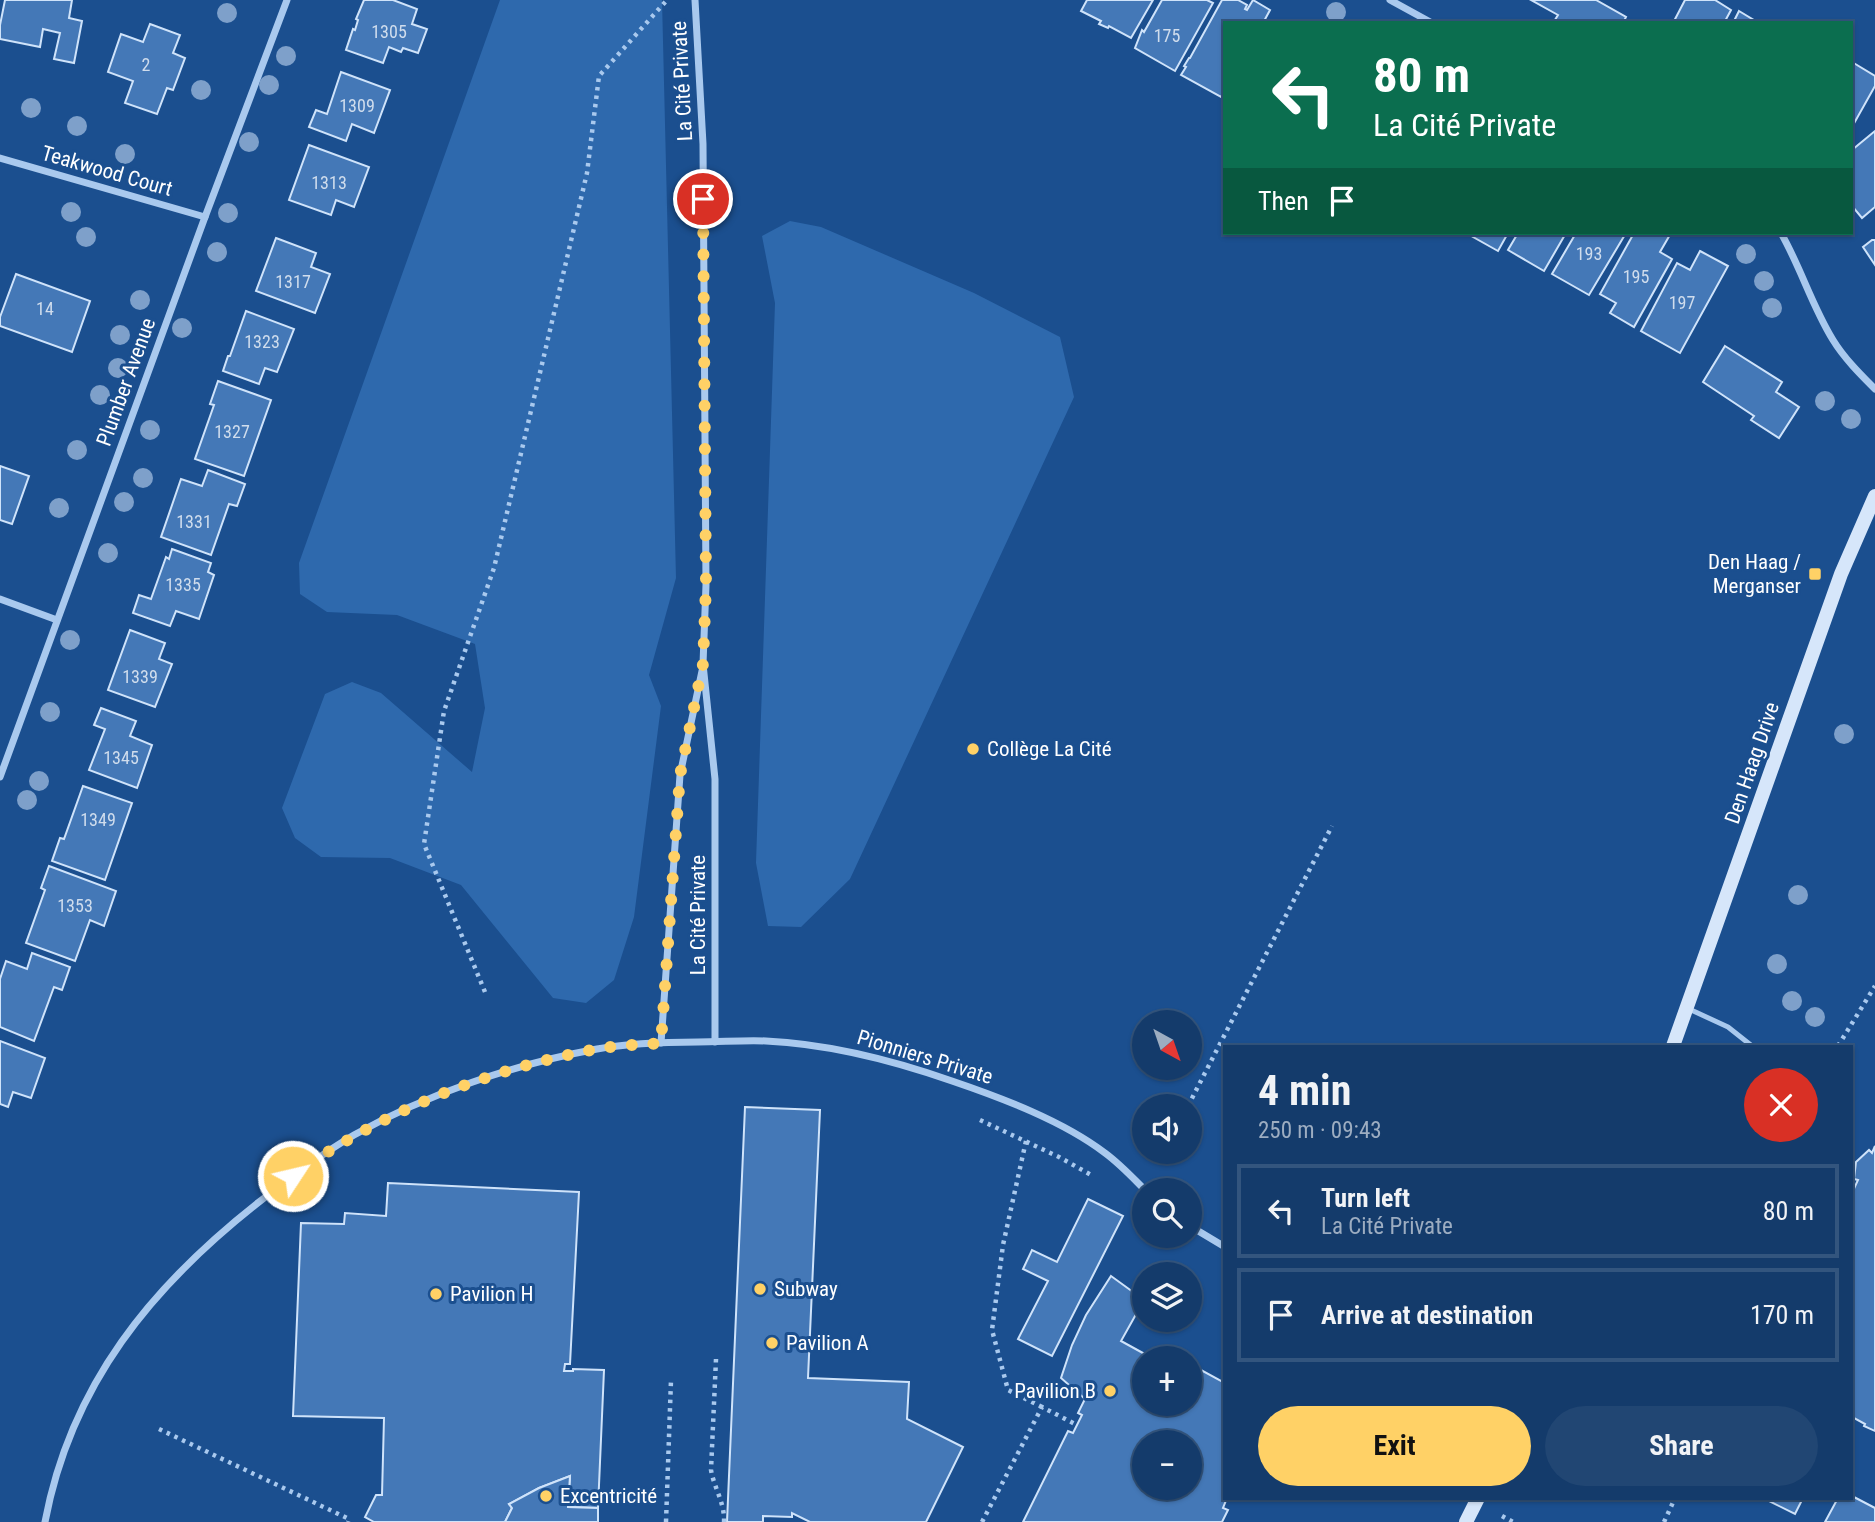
<!DOCTYPE html>
<meta charset="utf-8">
<style>
body{margin:0;font-family:"Roboto Condensed",sans-serif;background:#214673;color:#f1f3f6;height:100vh;display:flex;flex-direction:column;font-size:26px;white-space:nowrap}
*{box-sizing:border-box;margin:0}
p{font-size:23px;color:#9dadc1}
.icon{flex:none;width:38px;height:38px;fill:none;stroke:currentColor;stroke-width:2;stroke-linecap:round;stroke-linejoin:round}
.map{position:relative;flex:1;overflow:hidden}
.panel{position:absolute;left:1223px;top:1045px;width:630px;height:455px;display:flex;flex-direction:column;background:#143b6b;border-radius:0px;box-shadow:0 2px 5px #0004,0 0 0 2px #33557e}
.panel>*{flex:none}
.hud{position:absolute;left:1223px;top:21px;width:630px;height:214px;border-radius:0px;box-shadow:0 2px 5px #0004,0 0 0 2px #33557e;background:#0b6e4f;color:#fff;overflow:hidden}
.needle{width:46px;rotate:140deg}
.buttons{position:absolute;left:1132px;top:1010px;display:grid;gap:14px}
.buttons a{display:grid;place-items:center;width:70px;height:70px;border-radius:50%;background:#143b6b;box-shadow:0 2px 5px #0004,0 0 0 2px #33557e;font-size:35px}
.pin{position:absolute;display:grid;place-items:center;width:60px;height:60px;color:#fff;margin:-30px;border:4px solid #fff;border-radius:50%;box-shadow:0 2px 7px #0007}
.me{position:absolute;width:77px;margin:-38px;rotate:55deg;stroke-linejoin:round;filter:drop-shadow(0 0 5px #0008)}
.turn{display:flex;align-items:center;gap:24px;height:147px;padding:0 35px;font-size:32px}
.turn .icon{width:91px;height:91px;stroke-width:2.5}
.turn b{display:block;font-size:49px;line-height:60px}
.then{display:flex;align-items:center;height:66px;padding:0 35px;background:#0003;gap:14px;font-size:26px}
.round{display:grid;place-items:center;flex:none;width:74px;height:74px;border-radius:37px;background:#214673}
.overview{display:flex;align-items:center;justify-content:space-between;height:119px;padding:0 35px}
h1{font-size:42px;font-weight:700;line-height:52px}
.primary-button{display:flex;gap:14px;margin-top:auto;padding:14px 35px}
.primary-button a{flex:1;height:80px;border-radius:42px;background:#ffd166;color:#111;font-size:28px;font-weight:700;line-height:80px;text-align:center}
.primary-button a+a{background:#214673;color:#f1f3f6}
ul{padding:0;list-style:none}
li{display:flex;align-items:center;gap:21px;height:94px;margin:0 14px 10px;padding:0 21px;border:4px solid #33557e;border-radius:0px}
li div{flex:1}
li b{display:block;font-size:26px}
li em{font-style:normal}
.map>svg:first-child{display:block}
</style>
<div class="map">
<svg width="1875" height="1522" viewBox="0 0 1875 1522">
<rect width="100%" height="100%" fill="#1b4f8f"/>
<g fill="#2e69ad">
<path d="M500 0H662L676 578 649 675 661 706 634 917 614 980 586 1003 553 998 461 885 390 858 321 857 295 838 282 808 325 694 352 682 381 693 472 772 485 708 475 644 397 615 327 612 300 594 299 563Z"/>
<path d="M790 221 821 227 974 293 1060 337 1074 397 850 879 801 927 768 926 756 863 775 303 762 236Z"/>
</g>
<g fill="#4478b7" stroke="#cfe3fa" stroke-width="2" fill-rule="evenodd">
<path d="M5 0H72L69 18 82 21 74 63 54 59 60 33 43 29 40 47 0 39V25Z"/>
<path d="M364 0H393L417 9 412 24 427 29 418 53 403 48 401 52 389 47 383 63 346 50 353 29 355 30 358 20 356 19Z"/>
<path d="M1087 0H1153L1131 38 1109 26 1108 28 1099 24 1101 21 1081 11Z"/>
<path d="M1162 0H1207L1213 3 1175 71 1135 48 1142 30 1144 32Z"/>
<path d="M1222 0H1238L1247 5 1245 9 1247 10 1253 0 1270 10 1263 23H1225V90L1221 97 1181 75 1186 67 1184 66 1189 58H1190Z"/>
<path d="M1531 0H1596L1626 17 1623 23H1553L1558 15Z"/>
<path d="M1685 0H1715L1731 10 1724 23H1673Z"/>
<path d="M1739 11 1759 23 1760 21 1763 23H1733Z"/>
<path d="M150 24 180 35 173 53 185 58 173 90 167 88 157 114 125 103 133 81 108 72 121 34 143 42Z"/>
<path d="M1852 62 1875 76V86L1852 127Z"/>
<path d="M341 72 390 90 374 133 352 124 346 141 309 127 316 110 327 114Z"/>
<path d="M1875 131V207L1862 218 1852 206V150Z"/>
<path d="M309 145 369 167 354 207 336 200 331 215 289 200Z"/>
<path d="M1466 233H1508L1498 251Z"/>
<path d="M1518 233H1566L1544 271 1508 250Z"/>
<path d="M1576 233H1626L1589 295 1552 274Z"/>
<path d="M1634 233H1671L1660 252 1672 259 1634 327 1610 313 1616 303 1600 294Z"/>
<path d="M276 238 316 253 311 267 330 274 315 313 256 291Z"/>
<path d="M1872 240H1875V265L1863 247Z"/>
<path d="M1700 251 1728 266 1680 353 1641 331 1677 263 1690 270Z"/>
<path d="M16 274 90 301 72 352 0 326V317Z"/>
<path d="M246 311 294 329 277 372 265 368 259 384 223 371 228 356H230Z"/>
<path d="M1725 346 1782 382 1776 392 1799 407 1779 438 1751 420 1754 416 1703 382Z"/>
<path d="M218 381 271 400 244 476 195 459 214 405 210 404Z"/>
<path d="M0 466 29 476 12 524 0 520Z"/>
<path d="M208 470 245 484 237 506 229 504 211 555 161 537 181 479 202 486Z"/>
<path d="M172 549 211 563 208 572 214 575 199 619 176 611 170 626 133 613 139 595 151 599 166 557 169 559Z"/>
<path d="M130 630 165 643 159 659 172 664 155 707 108 690Z"/>
<path d="M101 708 136 721 130 736 152 745 137 788 89 770 105 729 94 725Z"/>
<path d="M83 786 132 803 105 880 52 861 60 838 64 839Z"/>
<path d="M49 866 116 891 104 926 90 920 75 961 26 943 45 890 41 888Z"/>
<path d="M32 953 70 967 62 990 54 987 34 1041 0 1027V979L6 961 27 969Z"/>
<path d="M0 1041 45 1058 31 1098 13 1092 8 1107 0 1104Z"/>
<path d="M745 1107 820 1110 808 1378 909 1382 907 1419 963 1447 926 1522H810L792 1513V1517L763 1516V1522H727Z"/>
<path d="M1875 1146V1431L1864 1426 1865 1424 1852 1417V1193L1858 1180 1854 1179 1856 1162 1869 1150 1872 1153Z"/>
<path d="M388 1183 579 1192 570 1364H565L564 1371H573V1369L604 1370 598 1508 568 1507 570 1476 539 1488 509 1504 512 1508 505 1522H374L365 1517 376 1495H382L384 1418 293 1416 301 1223 344 1224 345 1213 386 1216Z"/>
<path d="M1088 1199 1123 1216 1052 1356 1018 1339 1048 1281 1023 1269 1032 1250 1057 1262Z"/>
<path d="M1111 1276 1144 1300 1121 1341 1152 1358H1144V1404H1190V1364L1225 1383V1498H1227L1223 1508 1228 1510 1222 1522H1023L1068 1431 1073 1433 1082 1415 1078 1413 1085 1399 1061 1378 1072 1345 1086 1315ZM1144 1442H1190V1488H1144Z"/>
<path d="M570 1476 568 1507 598 1508V1522H505L512 1508 509 1504 539 1488Z"/>
<path d="M1852 1496 1875 1508V1522H1825L1838 1498H1852Z"/>
<path d="M1763 1498H1803L1795 1514Z"/>
</g>
<g fill="none" stroke-linecap="round" stroke-linejoin="round">
<g stroke="#a9c9ee" stroke-width="4.5" stroke-dasharray="3.5 5" stroke-linecap="butt">
<path d="M485 992 424 844 444 711 494 568 587 173 599 76 667 0"/>
<path d="M1838 1046 1875 986"/>
<path d="M1188 1106 1332 826"/>
<path d="M980 1120 1059 1157 1093 1176"/>
<path d="M1026 1141 1003 1245 992 1330 1008 1390 1042 1407"/>
<path d="M1159 1161 1164 1152"/>
<path d="M716 1359 711 1470C714 1488 725 1503 724 1522"/>
<path d="M159 1429 349 1519 348 1522"/>
<path d="M1502 1516 1513 1522"/>
<path d="M666 1522 671 1380"/>
<path d="M982 1522 1042 1407 1077 1425"/>
<path d="M1664 1522 1675 1498"/>
</g>
<path stroke="#a9c9ee" stroke-width="5" d="M1689 1009 1728 1027 1752 1046"/>
<g stroke="#a9c9ee" stroke-width="7">
<path d="M695 0 703 144 706 585 703 664 715 779V1042"/>
<path d="M1390 0 1432 23"/>
<path d="M0 158 205 217"/>
<path d="M1781 233C1801 268 1812 306 1833 340 1844 358 1860 374 1875 389"/>
<path d="M0 599 57 620"/>
<path d="M0 777 205 217 287 0"/>
<path d="M661 1043 680 775 702 671"/>
<path d="M1190 1226 1225 1247"/>
<path d="M45 1522C71 1384 152 1286 259 1202 290 1178 320 1155 354 1135 427 1094 515 1064 597 1049 630 1043 665 1042 698 1042 721 1042 744 1040 766 1041 830 1044 892 1060 952 1081 1002 1098 1063 1121 1105 1153 1120 1164 1132 1177 1145 1190"/>
</g>
<g stroke="#d6e6fa" stroke-width="14">
<path d="M1673 1046 1841 574 1875 496"/>
<path d="M1466 1522 1478 1498"/>
</g>
</g>
<g fill="#7ea0ca">
<circle cx="1336" cy="12" r="10"/>
<circle cx="227" cy="13" r="10"/>
<circle cx="286" cy="56" r="10"/>
<circle cx="269" cy="85" r="10"/>
<circle cx="201" cy="90" r="10"/>
<circle cx="31" cy="108" r="10"/>
<circle cx="77" cy="126" r="10"/>
<circle cx="249" cy="142" r="10"/>
<circle cx="125" cy="154" r="10"/>
<circle cx="71" cy="212" r="10"/>
<circle cx="228" cy="213" r="10"/>
<circle cx="86" cy="237" r="10"/>
<circle cx="217" cy="252" r="10"/>
<circle cx="1746" cy="254" r="10"/>
<circle cx="1764" cy="281" r="10"/>
<circle cx="140" cy="300" r="10"/>
<circle cx="1772" cy="308" r="10"/>
<circle cx="182" cy="328" r="10"/>
<circle cx="120" cy="335" r="10"/>
<circle cx="118" cy="368" r="10"/>
<circle cx="100" cy="395" r="10"/>
<circle cx="1825" cy="401" r="10"/>
<circle cx="1851" cy="419" r="10"/>
<circle cx="150" cy="430" r="10"/>
<circle cx="77" cy="450" r="10"/>
<circle cx="143" cy="478" r="10"/>
<circle cx="124" cy="502" r="10"/>
<circle cx="59" cy="508" r="10"/>
<circle cx="108" cy="553" r="10"/>
<circle cx="70" cy="640" r="10"/>
<circle cx="50" cy="712" r="10"/>
<circle cx="1844" cy="734" r="10"/>
<circle cx="39" cy="781" r="10"/>
<circle cx="27" cy="800" r="10"/>
<circle cx="1798" cy="895" r="10"/>
<circle cx="1777" cy="964" r="10"/>
<circle cx="1792" cy="1001" r="10"/>
<circle cx="1815" cy="1017" r="10"/>
</g>
<g fill="none" stroke-linecap="round" stroke-linejoin="round">
<path stroke="#ffd166" stroke-width="12" stroke-dasharray="0 21.6" d="M293 1176C381 1111 490 1069 597 1049 618 1045 640 1045 661 1043L680 775 703 664 706 585 703 199"/>
</g>
<g fill="#ffd166" stroke="#1b4f8f" stroke-width="2.5">
<rect x="1808" y="567" width="14" height="14" rx="3.5"/>
<circle cx="973" cy="749" r="7"/>
<circle cx="760" cy="1289" r="7"/>
<circle cx="436" cy="1294" r="7"/>
<circle cx="772" cy="1343" r="7"/>
<circle cx="1110" cy="1391" r="7"/>
<circle cx="546" cy="1496" r="7"/>
</g>
<g text-anchor="middle" stroke-width="6" stroke-linejoin="round" paint-order="stroke">
<g font-size="18" fill="#d0dded">
<text x="389" y="38">1305</text>
<text x="1167" y="42">175</text>
<text x="146" y="71">2</text>
<text x="357" y="112">1309</text>
<text x="329" y="189">1313</text>
<text x="1589" y="260">193</text>
<text x="1636" y="283">195</text>
<text x="293" y="288">1317</text>
<text x="1682" y="309">197</text>
<text x="45" y="315">14</text>
<text x="262" y="348">1323</text>
<text x="232" y="438">1327</text>
<text x="194" y="528">1331</text>
<text x="183" y="591">1335</text>
<text x="140" y="683">1339</text>
<text x="121" y="764">1345</text>
<text x="98" y="826">1349</text>
<text x="75" y="912">1353</text>
</g>
<g font-size="21" fill="#fff" stroke="#1b4f8f">
<text transform="translate(682 81) rotate(-93)" y="7">La Cité Private</text>
<text transform="translate(107 171) rotate(16)" y="7">Teakwood Court</text>
<text transform="translate(126 382) rotate(-70)" y="7">Plumber Avenue</text>
<text transform="translate(1752 763) rotate(-71)" y="7">Den Haag Drive</text>
<text transform="translate(698 915) rotate(-90)" y="7">La Cité Private</text>
<text transform="translate(925 1057) rotate(17)" y="7">Pionniers Private</text>
</g>
<g font-size="21" fill="#fff" stroke="#1b4f8f" text-anchor="start">
<text x="1801" y="569" text-anchor="end">Den Haag /<tspan x="1801" dy="24">Merganser</tspan></text>
<text x="987" y="756">Collège La Cité</text>
<text x="774" y="1296">Subway</text>
<text x="450" y="1301">Pavilion H</text>
<text x="786" y="1350">Pavilion A</text>
<text x="1096" y="1398" text-anchor="end">Pavilion B</text>
<text x="560" y="1503">Excentricité</text>
</g>
</g>
</svg>
<div class="buttons">
<a><svg class="needle" viewBox="-14 -14 28 28"><path d="M0-13l5 13h-10z" fill="#e53935"/><path d="M0 13l5-13h-10z" fill="#9dadc1"/></svg></a>
<a><svg class="icon" aria-label="sound" viewBox="0 0 24 24"><path d="M4 9h4l5-4v14l-5-4H4zM17 9q2 3 0 6"/></svg></a>
<a><svg class="icon" aria-label="search" viewBox="0 0 24 24"><circle cx="10" cy="10" r="6"/><path d="M15 15l6 6"/></svg></a>
<a><svg class="icon" aria-label="layers" viewBox="0 0 24 24"><path d="M12 4l9 5-9 5-9-5zM3 14l9 5 9-5"/></svg></a>
<a>+</a>
<a>−</a>
</div>
<div class="pin" style="left:703px;top:199px;background:#d93025"><svg class="icon" aria-label="arrive" viewBox="0 0 24 24"><path d="M6 21V4h12l-3 4 3 4H6"/></svg></div>
<svg class="me" style="left:293px;top:1176px" viewBox="-20 -20 40 40"><circle r="17" fill="#ffd166" stroke="#fff" stroke-width="3"/><path d="M0-11L8 9 0 5-8 9z" fill="#fff"/></svg>
<div class="hud">
<div class="turn"><svg class="icon" aria-label="left" viewBox="0 0 24 24"><path d="M17 20v-9H6M10 6l-5 5 5 5"/></svg><div><b>80 m</b>La Cité Private</div></div>
<div class="then">Then<svg class="icon" aria-label="arrive" viewBox="0 0 24 24"><path d="M6 21V4h12l-3 4 3 4H6"/></svg></div>
</div>
<section class="panel">
<div class="overview"><div><h1>4 min</h1><p>250 m · 09:43</p></div><a class="round" style="background:#d93025;color:#fff"><svg class="icon" aria-label="close" viewBox="0 0 24 24"><path d="M6 6l12 12M18 6L6 18"/></svg></a></div>
<ul>
<li><svg class="icon" aria-label="left" viewBox="0 0 24 24"><path d="M17 20v-9H6M10 6l-5 5 5 5"/></svg><div><b>Turn left</b><p>La Cité Private</p></div><em>80 m</em></li>
<li><svg class="icon" aria-label="arrive" viewBox="0 0 24 24"><path d="M6 21V4h12l-3 4 3 4H6"/></svg><div><b>Arrive at destination</b></div><em>170 m</em></li>
</ul>
<div class="primary-button"><a>Exit</a><a>Share</a></div>
</section>
</div>
